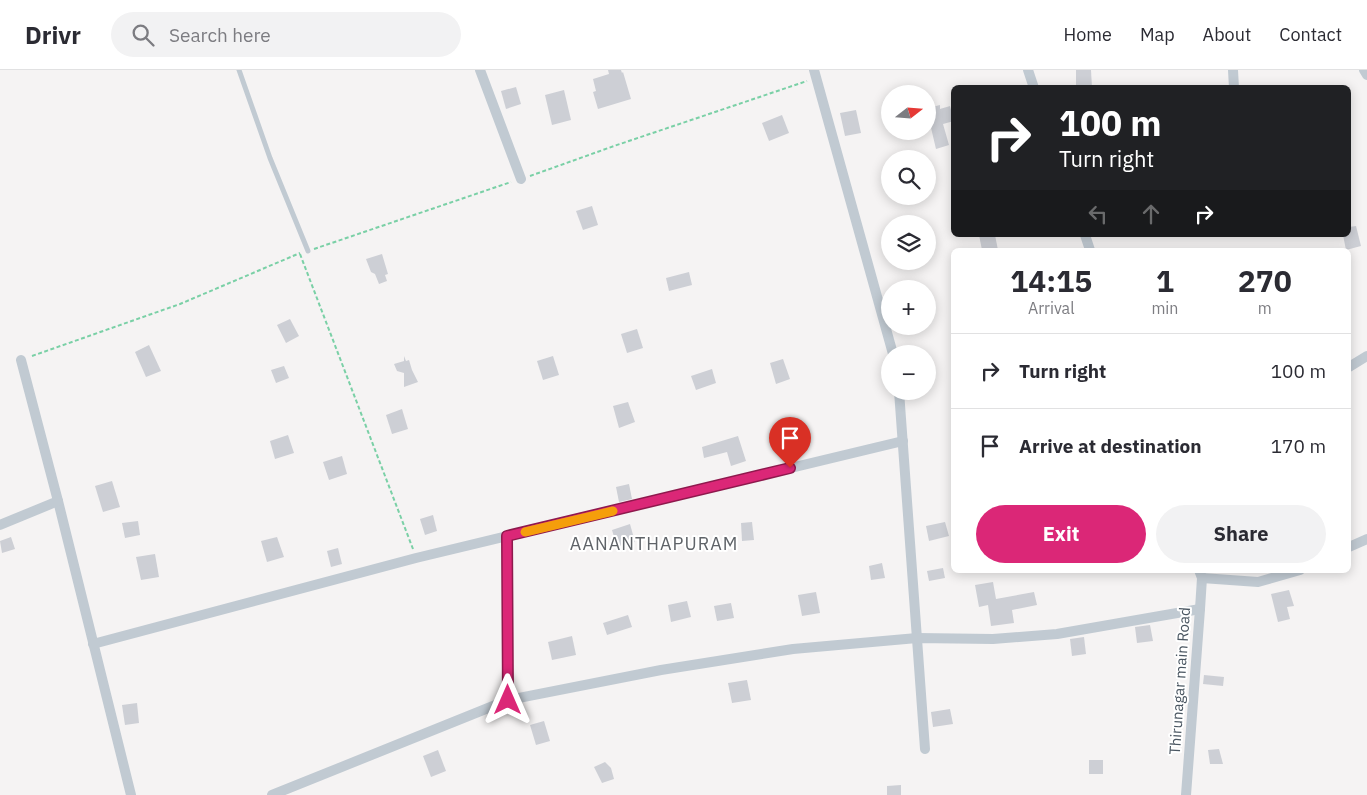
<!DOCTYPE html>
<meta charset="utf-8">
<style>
body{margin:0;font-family:"IBM Plex Sans",sans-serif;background:#f2f2f3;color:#2b2b33;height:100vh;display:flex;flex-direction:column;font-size:19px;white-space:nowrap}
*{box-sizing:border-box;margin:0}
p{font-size:16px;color:#7c7c81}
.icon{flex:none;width:28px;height:28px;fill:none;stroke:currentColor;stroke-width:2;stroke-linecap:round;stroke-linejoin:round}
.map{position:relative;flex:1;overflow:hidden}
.drawer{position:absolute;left:951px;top:178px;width:400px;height:325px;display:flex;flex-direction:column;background:#fff;border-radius:8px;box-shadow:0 2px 12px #0003}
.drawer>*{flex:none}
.banner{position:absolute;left:951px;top:15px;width:400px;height:152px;border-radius:8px;box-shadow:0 2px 12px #0003;background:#202124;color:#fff;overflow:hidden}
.needle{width:32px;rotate:73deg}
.tools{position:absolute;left:881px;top:15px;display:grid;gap:10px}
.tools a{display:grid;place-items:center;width:55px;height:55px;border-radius:50%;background:#fff;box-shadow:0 2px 12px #0003;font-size:25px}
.pin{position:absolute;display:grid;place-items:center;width:42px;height:42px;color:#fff;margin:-51px -21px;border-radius:50% 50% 50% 0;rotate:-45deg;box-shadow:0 0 5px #0007}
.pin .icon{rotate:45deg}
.me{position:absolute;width:55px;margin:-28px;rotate:0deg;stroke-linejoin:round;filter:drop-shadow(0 0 4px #0008)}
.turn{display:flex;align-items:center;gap:18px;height:105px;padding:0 25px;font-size:22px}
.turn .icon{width:65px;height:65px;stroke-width:2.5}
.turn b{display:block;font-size:35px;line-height:42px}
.lanes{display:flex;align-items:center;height:48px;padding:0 25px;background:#0003;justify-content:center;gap:25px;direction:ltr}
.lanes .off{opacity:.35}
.eta{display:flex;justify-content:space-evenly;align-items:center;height:85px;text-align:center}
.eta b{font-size:30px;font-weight:700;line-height:35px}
.action{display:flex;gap:10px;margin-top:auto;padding:10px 25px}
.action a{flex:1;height:58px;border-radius:30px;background:#db2777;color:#fff;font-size:20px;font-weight:700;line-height:58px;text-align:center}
.action a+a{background:#f2f2f3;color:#2b2b33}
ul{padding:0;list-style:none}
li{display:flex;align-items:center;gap:15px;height:75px;padding:0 25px;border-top:1px solid #e1e1e2}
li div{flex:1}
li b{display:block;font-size:19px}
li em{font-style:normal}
header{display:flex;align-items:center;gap:30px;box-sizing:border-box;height:70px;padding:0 25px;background:#fff;border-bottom:1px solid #e1e1e2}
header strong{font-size:24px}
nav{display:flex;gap:28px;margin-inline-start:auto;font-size:18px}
.search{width:350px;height:45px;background:#f2f2f3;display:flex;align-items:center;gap:12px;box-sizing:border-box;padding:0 18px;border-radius:28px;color:#7c7c81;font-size:19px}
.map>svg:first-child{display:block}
</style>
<header>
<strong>Drivr</strong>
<div class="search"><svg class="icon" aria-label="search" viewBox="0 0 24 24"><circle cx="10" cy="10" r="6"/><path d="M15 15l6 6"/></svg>Search here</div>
<nav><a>Home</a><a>Map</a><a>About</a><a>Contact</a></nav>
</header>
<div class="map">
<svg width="1367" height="725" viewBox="0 0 1367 725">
<rect width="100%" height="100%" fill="#f5f3f3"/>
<g fill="#cdcfd5">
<path d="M608 0H621L622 3 623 2 631 29 598 39 593 22 596 21 593 9 609 4Z"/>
<path d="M1076 0H1091L1092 18H1076Z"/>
<path d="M516 17 521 34 506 39 501 21Z"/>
<path d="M564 20 571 50 552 55 545 25Z"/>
<path d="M940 35V39L950 36 954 51 943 54 949 75 936 79 928 45V38Z"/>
<path d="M856 40 861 63 845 66 840 43Z"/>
<path d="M782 45 789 63 769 71 762 53Z"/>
<path d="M592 136 598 155 583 160 576 141Z"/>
<path d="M1356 156 1361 176 1346 180 1343 165H1349V157Z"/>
<path d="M979 165H995L998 180H982Z"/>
<path d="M382 184 388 204 385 205 387 211 379 214 375 204 371 202 366 189Z"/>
<path d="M689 202 692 215 669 221 666 208Z"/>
<path d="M290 249 299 266 286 273 277 255Z"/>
<path d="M637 259 643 278 627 283 621 264Z"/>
<path d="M149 275 161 301 146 307 135 282Z"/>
<path d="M404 286 406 291 409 290 412 300 418 312 404 317V303L397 301 394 294 404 291Z"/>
<path d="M553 286 559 305 543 310 537 291Z"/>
<path d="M783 289 790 309 776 314 770 293Z"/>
<path d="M284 296 289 308 276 313 271 300Z"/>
<path d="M712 299 716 313 696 320 691 306Z"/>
<path d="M628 332 635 352 619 358 613 336Z"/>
<path d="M402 339 408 359 392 364 386 345Z"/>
<path d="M288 365 294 383 275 389 270 371Z"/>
<path d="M738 366 746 391 731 396 727 382 704 388 702 377Z"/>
<path d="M342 386 347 404 329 410 323 392Z"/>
<path d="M112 411 120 437 103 442 95 416Z"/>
<path d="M629 414 632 429 619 432 616 417Z"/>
<path d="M433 445 437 461 425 465 420 449Z"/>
<path d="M138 451 140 465 125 468 122 453Z"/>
<path d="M752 452 754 470 742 471 741 453Z"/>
<path d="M945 452 949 466 929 471 926 456Z"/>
<path d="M630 454 635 472 617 477 612 460Z"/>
<path d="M11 467 15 479 2 483 0 471Z"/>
<path d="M277 467 284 487 267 492 261 471Z"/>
<path d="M338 478 342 494 331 497 327 481Z"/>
<path d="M155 484 159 507 141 510 136 487Z"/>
<path d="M882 493 885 508 871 510 869 496Z"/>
<path d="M943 498 945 508 929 511 927 501Z"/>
<path d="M993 512 996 529 1034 522 1037 535 1012 540 1014 553 991 556 988 535 979 537 975 515Z"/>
<path d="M1289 520 1294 536 1287 537 1290 549 1278 552 1271 524Z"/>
<path d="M816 522 820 543 802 546 798 525Z"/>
<path d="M687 531 691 547 671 552 668 535Z"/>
<path d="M731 533 734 548 717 551 714 536Z"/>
<path d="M628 545 632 557 607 565 603 553Z"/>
<path d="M1150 555 1153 571 1137 573 1135 557Z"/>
<path d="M572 566 576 585 552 590 548 572Z"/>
<path d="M1084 567 1086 584 1072 586 1070 569Z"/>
<path d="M1204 605 1224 607 1223 616 1203 614Z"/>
<path d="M747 610 751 630 732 633 728 613Z"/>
<path d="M137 633 139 653 125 655 122 635Z"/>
<path d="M950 639 953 654 933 657 931 642Z"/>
<path d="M544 651 550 671 536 675 530 655Z"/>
<path d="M1219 679 1223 694H1210L1208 680Z"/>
<path d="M438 680 446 701 431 707 423 686Z"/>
<rect x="1089" y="690" width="14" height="14"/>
<path d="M605 692 611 698 614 709 602 713 594 697Z"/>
<path d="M901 715V725H887V716Z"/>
</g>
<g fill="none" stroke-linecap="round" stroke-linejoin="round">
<g stroke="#7ad0a6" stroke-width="2" stroke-dasharray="4 2.5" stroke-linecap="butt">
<path d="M530 106 614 76 807 11"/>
<path d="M314 179 511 112"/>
<path d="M300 184 413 479"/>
<path d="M32 286 180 234 300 183"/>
</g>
<path stroke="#c1cad2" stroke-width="5" d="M239 0 270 88 308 181"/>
<g stroke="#c1cad2" stroke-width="10">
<path d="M480 0 521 109"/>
<path d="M814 0 893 284"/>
<path d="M1028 0 1034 18"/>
<path d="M1233 0 1234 18"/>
<path d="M1364 0 1367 5"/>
<path d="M1085 165 1090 180"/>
<path d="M21 290 58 431 131 725"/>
<path d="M1349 297 1367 286"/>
<path d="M899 321 925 679"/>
<path d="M0 455 58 431"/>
<path d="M507 466 508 630"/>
<path d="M1349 477 1367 469"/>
<path d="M1202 508 1258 512 1300 500"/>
<path d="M93 574 416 488 903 371"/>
<path d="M272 725 508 630 661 600 793 579 917 568 993 569 1057 564 1200 539"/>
<path d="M1186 725 1200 539 1202 508 1199 500"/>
</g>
</g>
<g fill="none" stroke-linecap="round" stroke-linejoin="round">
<g stroke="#8e194d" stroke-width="12">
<path id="route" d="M508 630 507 466 790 398"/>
</g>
<use href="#route" stroke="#db2777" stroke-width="9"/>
<path stroke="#f59e0b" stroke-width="9" d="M525 462 613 441"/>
</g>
<g text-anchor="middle" stroke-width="4" stroke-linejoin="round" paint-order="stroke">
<g font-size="15" fill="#4a5661" stroke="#fff">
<text transform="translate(1180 611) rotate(-86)" y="5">Thirunagar main Road</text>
</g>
<g font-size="18" letter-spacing="1" fill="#5f6368" stroke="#fff">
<text x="654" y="480">AANANTHAPURAM</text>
</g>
</g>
</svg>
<div class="tools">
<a><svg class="needle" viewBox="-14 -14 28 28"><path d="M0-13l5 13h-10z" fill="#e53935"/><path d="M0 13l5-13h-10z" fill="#7c7c81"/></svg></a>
<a><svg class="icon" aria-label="search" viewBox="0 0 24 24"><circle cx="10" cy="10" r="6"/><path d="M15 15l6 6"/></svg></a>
<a><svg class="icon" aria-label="layers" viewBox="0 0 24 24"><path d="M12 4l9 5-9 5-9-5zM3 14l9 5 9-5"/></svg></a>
<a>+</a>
<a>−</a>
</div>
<div class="pin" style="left:790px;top:398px;background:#d93025"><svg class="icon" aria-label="arrive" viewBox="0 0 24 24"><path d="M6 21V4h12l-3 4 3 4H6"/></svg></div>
<svg class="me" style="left:508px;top:630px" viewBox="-20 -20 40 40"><path d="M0-17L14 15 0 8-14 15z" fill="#db2777" stroke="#fff" stroke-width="4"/></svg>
<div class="banner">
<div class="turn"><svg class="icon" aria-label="right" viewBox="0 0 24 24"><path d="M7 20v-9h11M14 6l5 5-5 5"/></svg><div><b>100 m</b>Turn right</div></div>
<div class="lanes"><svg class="icon off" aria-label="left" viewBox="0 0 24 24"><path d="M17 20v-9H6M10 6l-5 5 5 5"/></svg><svg class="icon off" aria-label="ahead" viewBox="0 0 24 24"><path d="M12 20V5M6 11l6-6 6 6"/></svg><svg class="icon" aria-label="right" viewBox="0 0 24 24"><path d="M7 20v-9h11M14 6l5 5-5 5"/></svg></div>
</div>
<section class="drawer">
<div class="eta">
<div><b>14:15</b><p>Arrival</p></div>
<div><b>1</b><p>min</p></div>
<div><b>270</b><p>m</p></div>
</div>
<ul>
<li><svg class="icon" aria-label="right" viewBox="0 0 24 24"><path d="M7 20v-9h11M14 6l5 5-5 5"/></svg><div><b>Turn right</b></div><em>100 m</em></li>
<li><svg class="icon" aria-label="arrive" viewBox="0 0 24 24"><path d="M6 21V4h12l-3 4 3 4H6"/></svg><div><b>Arrive at destination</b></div><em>170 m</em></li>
</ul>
<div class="action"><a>Exit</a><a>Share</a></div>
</section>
</div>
